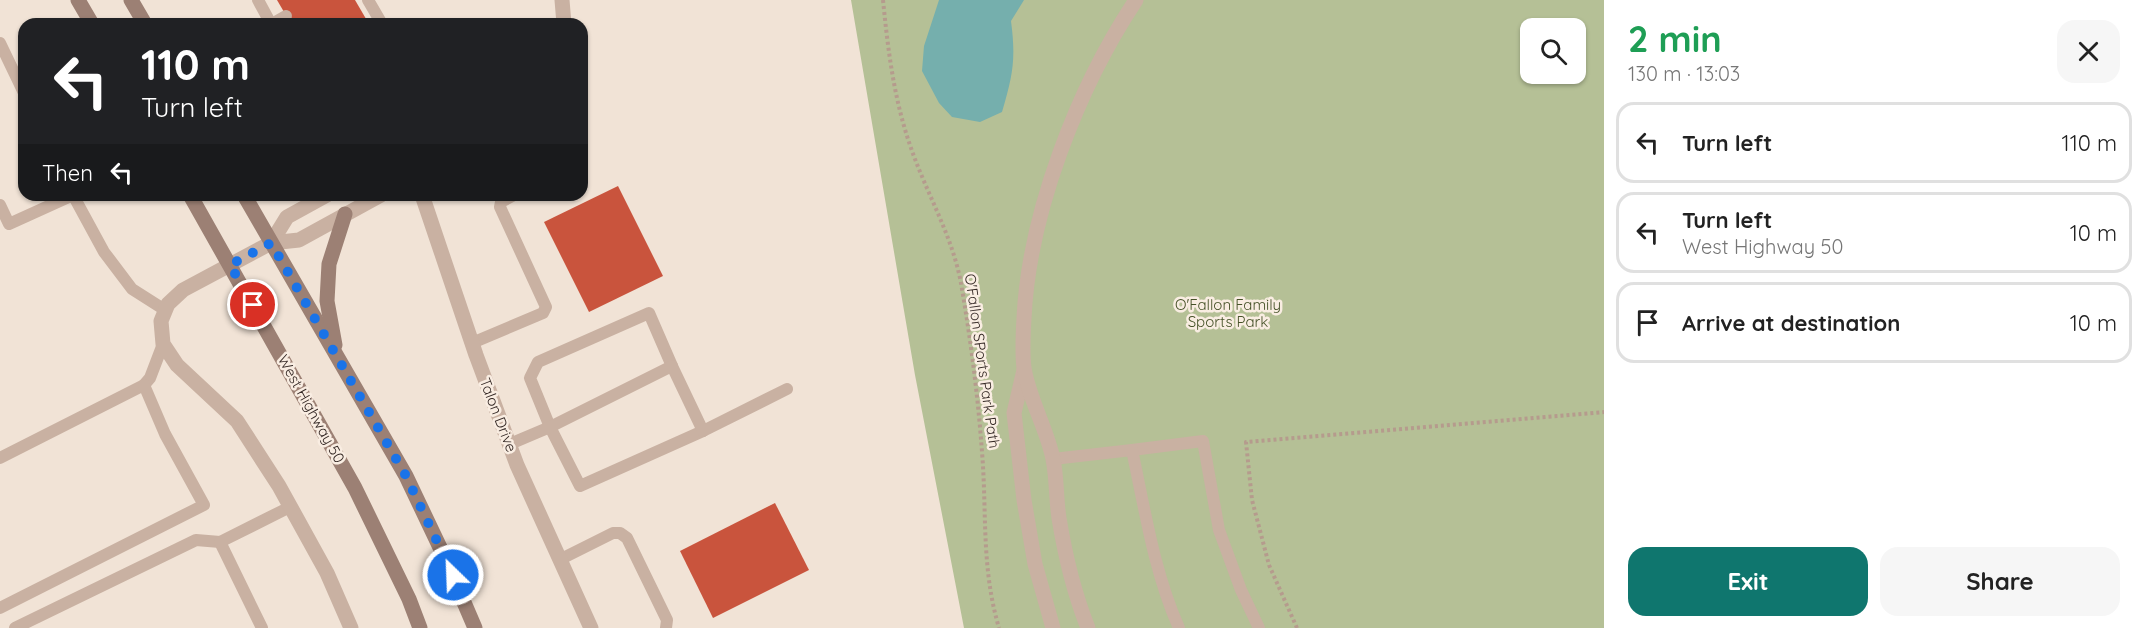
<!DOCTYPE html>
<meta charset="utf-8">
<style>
body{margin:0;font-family:Quicksand,sans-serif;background:#f6f6f6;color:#222;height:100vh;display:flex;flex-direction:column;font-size:22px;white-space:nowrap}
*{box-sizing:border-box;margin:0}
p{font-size:20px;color:#767676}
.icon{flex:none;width:33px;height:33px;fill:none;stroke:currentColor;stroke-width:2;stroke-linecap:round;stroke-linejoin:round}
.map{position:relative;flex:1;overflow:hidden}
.side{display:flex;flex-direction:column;background:#fff;width:540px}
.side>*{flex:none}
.hud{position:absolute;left:18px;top:18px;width:570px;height:183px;border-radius:18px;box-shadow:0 2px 4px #0004;background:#202124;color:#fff;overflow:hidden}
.tools{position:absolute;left:1520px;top:18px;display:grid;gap:12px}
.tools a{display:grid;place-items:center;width:66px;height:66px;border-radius:12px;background:#fff;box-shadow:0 2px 4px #0004;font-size:30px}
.pin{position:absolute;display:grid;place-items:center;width:51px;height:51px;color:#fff;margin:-26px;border:3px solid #fff;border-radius:50%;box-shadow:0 2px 6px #0007}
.me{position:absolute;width:66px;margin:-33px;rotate:336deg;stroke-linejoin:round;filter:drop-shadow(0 0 4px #0008)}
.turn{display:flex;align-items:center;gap:21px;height:126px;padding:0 24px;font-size:27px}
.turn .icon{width:78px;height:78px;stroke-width:2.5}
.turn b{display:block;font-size:42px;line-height:51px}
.then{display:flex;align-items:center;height:57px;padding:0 24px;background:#0003;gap:12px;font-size:22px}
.round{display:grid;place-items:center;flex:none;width:63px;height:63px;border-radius:18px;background:#f6f6f6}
.head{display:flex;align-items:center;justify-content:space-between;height:102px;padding:0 24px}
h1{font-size:36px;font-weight:800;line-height:45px;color:#1e9e55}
.button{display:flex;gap:12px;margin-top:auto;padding:12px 24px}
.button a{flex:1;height:69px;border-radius:18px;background:#0f766e;color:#fff;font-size:24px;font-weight:800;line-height:69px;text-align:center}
.button a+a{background:#f6f6f6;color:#222}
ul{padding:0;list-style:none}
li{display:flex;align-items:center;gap:18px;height:81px;margin:0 12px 9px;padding:0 12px;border:3px solid #e0e0e0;border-radius:18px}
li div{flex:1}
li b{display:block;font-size:22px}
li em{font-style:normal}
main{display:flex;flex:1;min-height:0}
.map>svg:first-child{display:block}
</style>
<main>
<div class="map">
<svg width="1604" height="628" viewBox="0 0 1604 628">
<rect width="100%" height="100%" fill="#f1e3d6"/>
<path fill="#b5c096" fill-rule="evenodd" d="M851 0H1604V628H964L915 375ZM1530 28H1575V74H1530Z"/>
<path fill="#75afad" d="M939 0H1024L1011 21C1016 59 1013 75 1002 112L980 122 952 117 939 103 922 71 924 46Z"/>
<g fill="#c9543d">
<path d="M277 0H355L369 24H291Z"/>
<path d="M618 186 663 276 589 312 544 222Z"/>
<path d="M775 503 809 570 713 618 680 551Z"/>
</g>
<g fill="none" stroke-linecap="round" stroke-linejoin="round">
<g stroke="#b59b8d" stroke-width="4" stroke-dasharray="3 3" stroke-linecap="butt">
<path d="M883 0C888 50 894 100 911 148 927 195 954 238 962 289 971 342 978 397 982 452 987 513 981 567 999 628"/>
<path d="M1297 628 1269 565 1252 500 1246 442 1604 412"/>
</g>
<g stroke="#c9b1a2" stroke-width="12">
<path d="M258 0 271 24"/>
<path d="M368 0 382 24"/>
<path d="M272 24 286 16"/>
<path d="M0 43 24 93"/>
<path d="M73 195 104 252 132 289 165 310"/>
<path d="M0 205 9 224 73 195"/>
<path d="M472 343 543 313 546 307 500 207 501 202 514 195"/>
<path d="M672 366 649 313 538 362 530 378 550 427 580 486 703 431"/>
<path d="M510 444 550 427 672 366 703 431 787 389"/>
<path d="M1132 450 1203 441 1219 530 1241 590 1259 628"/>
<path d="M0 458 144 385 150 378 163 344"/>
<path d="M1053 459 1132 450C1145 510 1154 572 1179 628"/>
<path d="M561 559 613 533H620L627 538 667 620 666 628"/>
<path d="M0 608 204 505 165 434 144 385"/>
<path d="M15 628 196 540 220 542"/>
<path d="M262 628 220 542 290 507"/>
</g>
<g stroke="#c9b1a2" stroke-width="15">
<path d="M562 0 564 24"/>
<path d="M422 195 476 355 517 465 591 628"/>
<path d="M271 243 287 217 327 195"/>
<path d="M1024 370 1014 413 1024 500 1035 564 1053 628"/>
<path d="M351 628 327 573 279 486 237 421 177 365 163 344 161 321 168 304 183 290 271 243 299 240 381 195"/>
<path d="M1088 628C1074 593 1065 555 1059 518 1056 499 1057 479 1053 459 1047 429 1029 399 1024 368 1022 352 1023 335 1024 318 1029 213 1078 87 1136 0"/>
</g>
<g stroke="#9c8074" stroke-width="15">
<path d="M78 0 92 24"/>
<path d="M131 0 145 24"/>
<path d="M190 195 355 488 409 599 420 628"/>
<path d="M244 195 406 476 445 558 475 628"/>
<path d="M335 345 327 301 329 264 345 214"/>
</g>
</g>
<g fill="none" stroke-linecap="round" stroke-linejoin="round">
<path stroke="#1a73e8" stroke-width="10" stroke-dasharray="0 18" d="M253 305 230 265 271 243 406 476 453 575"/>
</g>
<g text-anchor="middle" stroke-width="5" stroke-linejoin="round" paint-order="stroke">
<g font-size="15" fill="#465228" stroke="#f9ede2">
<text x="1228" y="310">O'Fallon Family<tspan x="1228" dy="17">Sports Park</tspan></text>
</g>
<g font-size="15" fill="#342825" stroke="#f9ede2">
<text transform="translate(982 361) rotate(82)" y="5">O'Fallon SPorts Park Path</text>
<text transform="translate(311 409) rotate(61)" y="5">West Highway 50</text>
<text transform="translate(498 415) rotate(69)" y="5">Talon Drive</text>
</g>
</g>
</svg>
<div class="tools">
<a><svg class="icon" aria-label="search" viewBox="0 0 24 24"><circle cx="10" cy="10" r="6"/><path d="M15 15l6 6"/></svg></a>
</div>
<div class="pin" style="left:253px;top:305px;background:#d93025"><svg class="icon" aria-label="arrive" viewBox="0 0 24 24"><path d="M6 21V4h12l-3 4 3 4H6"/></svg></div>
<svg class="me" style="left:453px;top:575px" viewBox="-20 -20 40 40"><circle r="17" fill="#1a73e8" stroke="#fff" stroke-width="3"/><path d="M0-11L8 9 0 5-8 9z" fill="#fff"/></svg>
<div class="hud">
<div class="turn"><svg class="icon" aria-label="left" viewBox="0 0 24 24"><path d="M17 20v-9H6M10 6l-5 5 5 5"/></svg><div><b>110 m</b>Turn left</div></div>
<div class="then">Then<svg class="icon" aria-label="left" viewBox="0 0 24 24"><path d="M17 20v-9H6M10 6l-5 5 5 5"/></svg></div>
</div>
</div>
<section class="side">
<div class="head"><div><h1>2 min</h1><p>130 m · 13:03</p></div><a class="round"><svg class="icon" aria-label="close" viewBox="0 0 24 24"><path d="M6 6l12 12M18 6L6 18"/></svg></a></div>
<ul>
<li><svg class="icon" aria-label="left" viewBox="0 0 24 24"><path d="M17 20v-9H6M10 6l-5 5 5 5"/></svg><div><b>Turn left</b></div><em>110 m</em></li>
<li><svg class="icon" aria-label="left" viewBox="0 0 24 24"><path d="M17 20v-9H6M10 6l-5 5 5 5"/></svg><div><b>Turn left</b><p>West Highway 50</p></div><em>10 m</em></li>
<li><svg class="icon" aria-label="arrive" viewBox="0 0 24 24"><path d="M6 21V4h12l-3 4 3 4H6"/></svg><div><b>Arrive at destination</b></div><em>10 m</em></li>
</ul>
<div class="button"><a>Exit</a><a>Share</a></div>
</section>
</main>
